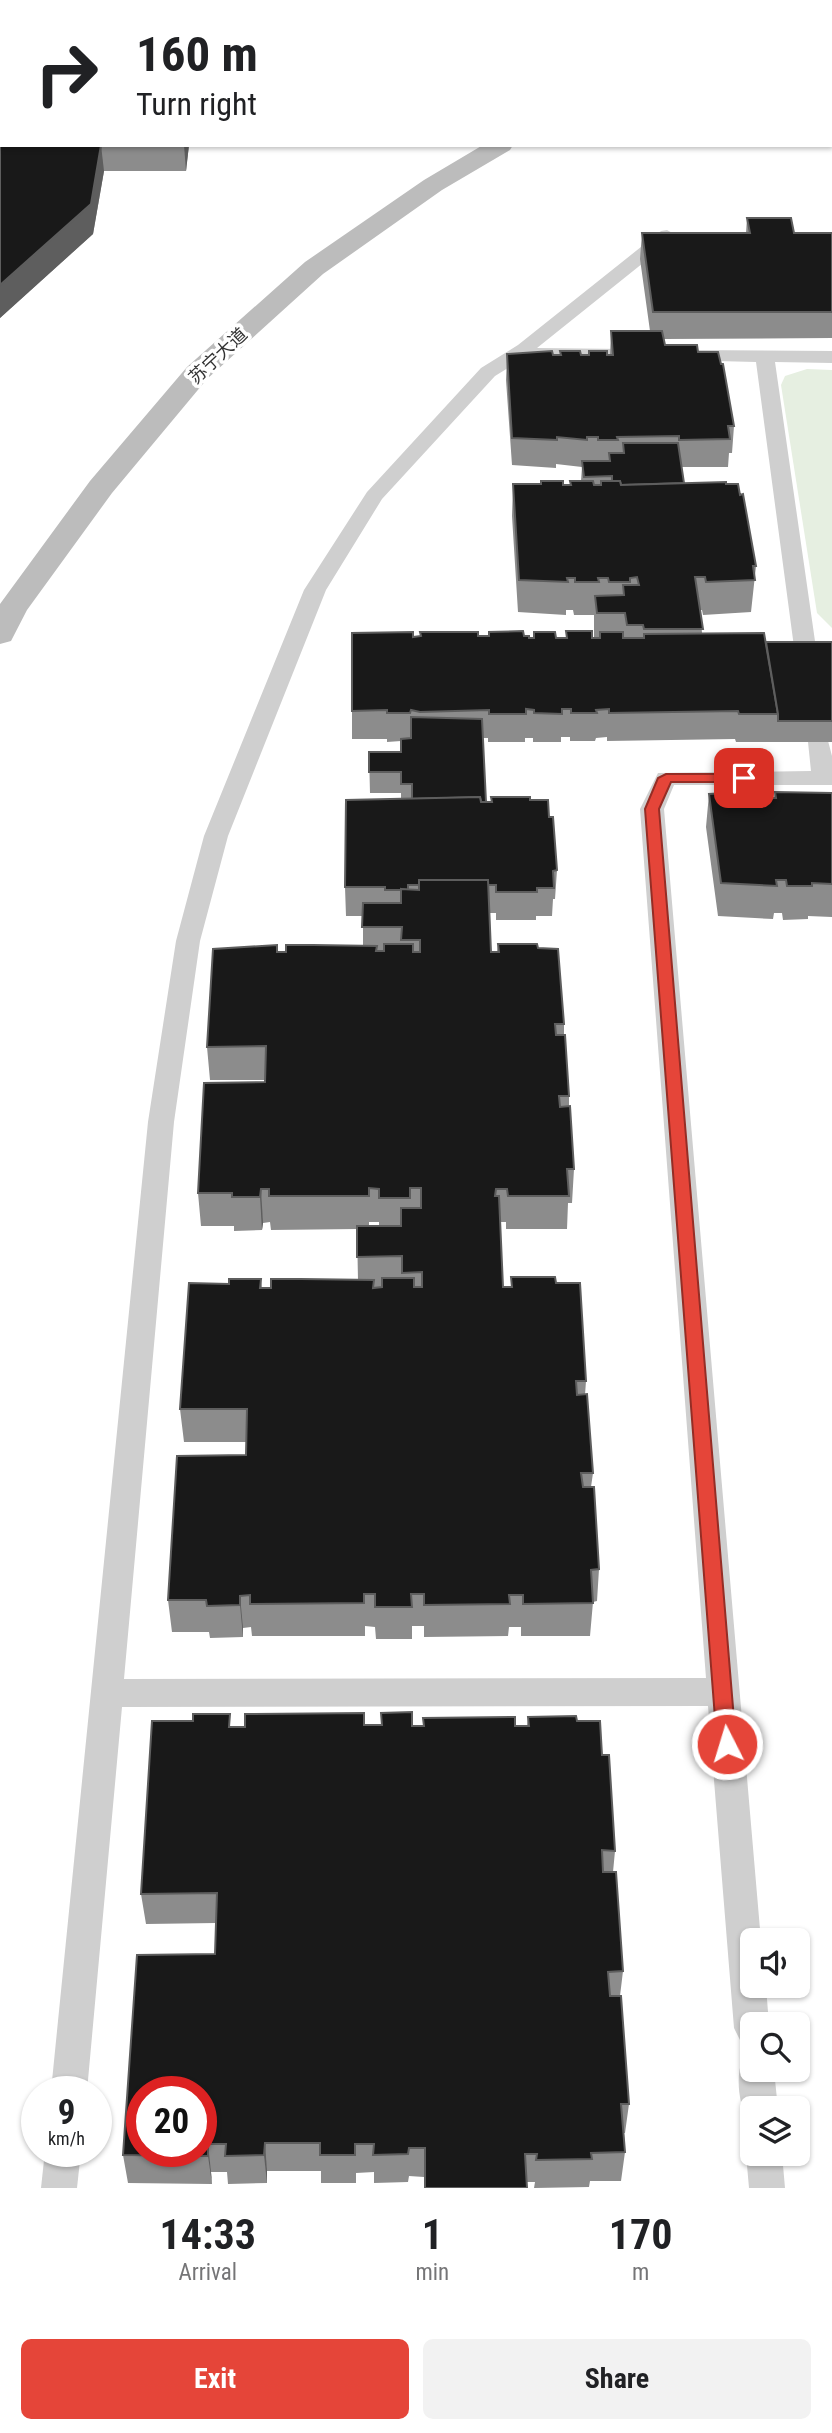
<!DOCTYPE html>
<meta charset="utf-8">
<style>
body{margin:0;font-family:"Roboto Condensed","Noto Sans SC",sans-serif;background:#f2f2f2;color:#202124;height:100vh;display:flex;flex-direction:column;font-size:26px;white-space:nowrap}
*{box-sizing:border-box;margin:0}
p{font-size:23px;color:#757577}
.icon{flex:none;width:38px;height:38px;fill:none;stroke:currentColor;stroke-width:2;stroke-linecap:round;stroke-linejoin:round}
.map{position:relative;height:2188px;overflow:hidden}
.details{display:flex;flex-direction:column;background:#fff;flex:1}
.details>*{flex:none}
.top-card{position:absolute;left:0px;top:0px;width:833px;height:147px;box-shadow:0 2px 5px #0004;background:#fff;color:#202124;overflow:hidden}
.fabs{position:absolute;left:740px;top:1928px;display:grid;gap:14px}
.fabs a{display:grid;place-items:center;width:70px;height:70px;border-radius:10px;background:#fff;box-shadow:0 2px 5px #0004;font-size:35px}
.speed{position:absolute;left:21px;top:2076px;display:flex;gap:14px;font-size:35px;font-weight:700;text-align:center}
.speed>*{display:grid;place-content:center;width:91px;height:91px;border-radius:50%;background:#fff;box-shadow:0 2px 5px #0004;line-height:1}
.speed small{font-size:18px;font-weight:400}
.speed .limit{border:10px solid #d22;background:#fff;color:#111}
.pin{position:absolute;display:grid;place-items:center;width:60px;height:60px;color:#fff;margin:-30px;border-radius:14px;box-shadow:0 4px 10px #0006}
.me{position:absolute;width:77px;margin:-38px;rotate:355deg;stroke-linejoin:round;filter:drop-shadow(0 0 5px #0008)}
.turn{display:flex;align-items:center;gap:24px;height:147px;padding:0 21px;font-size:32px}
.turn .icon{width:91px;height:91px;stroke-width:2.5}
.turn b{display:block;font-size:49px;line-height:60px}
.eta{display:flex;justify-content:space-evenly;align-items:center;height:119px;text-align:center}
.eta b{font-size:42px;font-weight:700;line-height:49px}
.action{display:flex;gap:14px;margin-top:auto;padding:14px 21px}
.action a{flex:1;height:80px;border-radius:10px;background:#e54539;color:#fff;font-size:28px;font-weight:700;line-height:80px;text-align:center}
.action a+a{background:#f2f2f2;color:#202124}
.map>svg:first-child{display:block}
</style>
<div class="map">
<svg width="832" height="2188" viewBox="0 0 832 2188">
<rect width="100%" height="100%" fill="#fff"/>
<path fill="#e6efe1" d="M807 369 832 370V628L817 613 781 385 785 376Z"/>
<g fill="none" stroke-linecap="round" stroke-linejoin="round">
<g fill="#cfcfcf" fill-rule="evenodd">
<path d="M667 230 676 235 673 239 537 348 624 349 631 351 634 355 631 359 521 360 495 376 382 499 326 590 228 836 200 941 174 1122 124 1679 706 1678 640 809 658 773 811 771 808 742 811 737H827L832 756V785H674L664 809 761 1941H752V1986H766L769 2025H752V2045L740 2040 734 2028 708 1706 122 1707 87 2091H51L148 1122 176 941 204 836 304 590 367 492 481 368 518 345 661 231Z"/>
<path d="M683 350 832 351V363L775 362 818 662 815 667H799L796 662 756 362 676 360 673 356Z"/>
<path d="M752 2054V2070H774L778 2109H752V2124L747 2121C739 2102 735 2077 743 2058Z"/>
<path d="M751 2141 752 2154H782L785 2188H749L746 2154Z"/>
<path d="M45 2151H81L77 2188H41Z"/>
</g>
<rect fill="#cfcfcf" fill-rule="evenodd" x="831" y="65" width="1" height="14"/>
<g fill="#bcbcbc" fill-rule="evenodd">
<path d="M819 0H832V8L831 2H818Z"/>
<path d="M483 145H513L510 150 442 190 323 274 207 379 112 493 27 610 11 641 0 644V604L90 481 187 367 305 262 424 180Z"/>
</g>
</g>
<g fill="#8c8c8c" fill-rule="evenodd">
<path d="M0 90 2 145H189L186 171H104L93 234 0 318Z"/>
<path d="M747 218 794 233H832V338L664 339 665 345 698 352 734 426 732 453H729L728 467H682L684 483 726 484 740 495 756 566 751 612 703 615 702 610H700L702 633 766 642H832V742H736L735 739 607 741V737L596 738 595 741H570V737H561V742H533V738H525V742H488V738H483L486 802 530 800 549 817 557 870 555 899H553L552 916H536V920H496V913H489L491 952H497L498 944 538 948 564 1024V1035L569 1096V1106L574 1169 572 1203H568L567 1229H506V1222H500L503 1287H511V1277L556 1283 586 1381 585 1395 593 1473 591 1487 599 1569 597 1601 593 1602 590 1636H521V1627H509L508 1636 424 1637V1626H412V1639H376L375 1627 365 1626V1636H252L251 1627 243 1628V1637L210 1638 209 1632H172L168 1600 246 1455V1442H184L180 1409 229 1284 261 1279 262 1288H271L358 1280 357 1229 271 1230 270 1222 263 1223 262 1230 234 1231V1226H201L198 1193 265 1082V1080H210L207 1047 277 945 278 952 363 946V916H346L345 887 401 799V793H370L369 752H401V741L387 742V739H352V711L413 637 420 636V632L478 636H524L529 638H533L534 632 556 638H566V631L594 638V615H574L573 610H566V615L518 612 512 516 513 484 570 485 581 481 582 467 556 464V468L512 465 506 380 507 354 560 355V351L581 355H610L611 331H650L640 259 642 233H746ZM369 1222H379V1226H369Z"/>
<path d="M775 792 832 793V917L808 916V919L783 920 782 913H774L773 919 718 916 706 827 709 794 774 798Z"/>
<path d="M528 1717 577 1721 602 1755 615 1851 613 1872 623 1971 620 1996 629 2104 625 2133H624L625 2152 621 2181H590L589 2187 534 2188 535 2182H526L527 2188H425L424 2177 409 2176 408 2182 374 2183V2172L356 2173V2183H321V2171H267V2183L228 2184 227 2172H211L212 2184 128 2183 123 2155 215 1954 216 1923 146 1924 141 1894 364 1725 423 1726V1718L515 1726H527Z"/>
</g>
<g fill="#5e5e5e">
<path d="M101 145 104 171 93 234 0 318V285Z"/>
<path d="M184 145H189L186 171Z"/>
<path d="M261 1189 263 1223 262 1230 260 1197Z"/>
<path d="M240 1596 243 1628V1637L240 1605Z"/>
<path d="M265 2143 267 2171V2183L264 2155Z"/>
<path d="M208 2144 211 2172 212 2184 208 2156Z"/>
</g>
<g fill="#191919" stroke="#5e5e5e" stroke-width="2" fill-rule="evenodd">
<path d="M0 90H2V145H101L91 204 0 285Z"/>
<path d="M747 218H791L794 233H832V312H653L642 233H750Z"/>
<path d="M611 331H662L665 345H697L698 352H718L721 364H723L734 426H728L730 439 679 440V436L617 437 618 440H598V437H587V440L557 437V440L512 438 507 354 552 351 553 355H561L560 351H580L581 355H589V351H607V355H613Z"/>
<path d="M623 443H678L684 483 621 485 620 481H612V476L584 477 582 461H610L609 453H624Z"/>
<path d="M541 481H563V485H571L570 481H593L594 485H601V481H620L621 485 726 482V484H738L740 495 743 494 756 566H753L755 580 706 582 705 577H695L703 629H644L643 625H627L625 613H597L595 596 624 595 623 585H639L637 577 630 578V582H609L608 578H598L599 582H575V578H567L568 582 519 580 513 484H541Z"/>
<path d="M523 631 524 636H529V638H534V632H555L556 638H567L566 631H592V638H600V632H623V638H644V634L764 633 778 714H739L738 711 609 713V709L596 710 597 713H571V709H562V714L534 713V710L526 709V714H489V710L420 712 411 710 410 713H387V710L352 711V633L413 632V637L421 636 420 632H478V636H489V632Z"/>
<path d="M766 642H832V721H778V714Z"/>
<path d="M411 717 482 719 486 802H481L480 797 412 799V784H401V772H369V752H401V739L411 738Z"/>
<path d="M763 791V798H776L775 792 832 793V884L812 883V886H787L786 880H776L777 886 721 883 709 794Z"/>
<path d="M480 797 481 802H492L491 797H530V800H548L549 817H553L557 870 553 871 554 888H537V892H496V885H488V880H419V885H408V890L401 889V890H385V887H345L346 800Z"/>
<path d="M419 880H488L491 952H499L498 944H537L538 948 558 949 564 1024H555L556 1035H565L569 1096H559L560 1107 570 1106 574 1169H567L569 1196H508L507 1189H496L495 1196H499L503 1287H512L511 1277H555L556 1283H580L586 1381H576L577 1395 587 1394 593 1473H581L583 1487H594L599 1569 591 1570 593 1603 523 1604V1595H509L510 1604 424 1605V1594H411L412 1607H375V1594H364V1603L250 1604V1595L240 1596V1605L207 1606 206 1600H168L177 1456 246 1455 247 1409H180L189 1283 229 1284V1279H261L260 1288H271V1279H301L374 1280 373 1288 382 1287V1278H414V1287H422V1272L402 1273V1256L357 1257V1226H401V1208H421V1188H410V1198H379V1189L369 1188V1196H269V1189H261L260 1197H232V1193H198L204 1083 265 1082 266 1046 207 1047 213 949 277 945V952H286V945H313L377 946 376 951H384V944H413V952H420V940H401L402 927H362L363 903H401V889L419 890Z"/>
<path d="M412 1712V1726H424L423 1718 515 1717V1726H529L528 1717 576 1716 577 1721H600L602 1755H609L615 1851 602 1850 603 1872H616L623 1971 608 1972 610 1996H621L629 2104H621L625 2152 591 2153 592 2159 536 2160 537 2154H525L527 2188H425V2148H409L408 2154 373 2155 374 2144H355V2155H320V2143H265L264 2155 225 2156 226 2144H208V2156L123 2155 137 1955 215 1954 217 1893 141 1894 152 1721H193V1714H230L229 1727H245V1714L364 1713V1725H382L381 1713ZM142 2091H201V2151H142Z"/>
</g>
<path fill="#e54539" stroke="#952d25" stroke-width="2" d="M666 774H744L751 778 744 782H671L659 809 736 1744 734 1750 727 1753 720 1750 717 1744 645 809 658 778Z"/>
<g text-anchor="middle" stroke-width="7" stroke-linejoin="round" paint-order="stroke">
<g font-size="18" fill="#323232" stroke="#fff">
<text transform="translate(218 356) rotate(-43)" y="6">苏宁大道</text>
</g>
</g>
</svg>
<div class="fabs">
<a><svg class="icon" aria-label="sound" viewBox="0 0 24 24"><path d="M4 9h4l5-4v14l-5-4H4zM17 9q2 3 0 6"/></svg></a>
<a><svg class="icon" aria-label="search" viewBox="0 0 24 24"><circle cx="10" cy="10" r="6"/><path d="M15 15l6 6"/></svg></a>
<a><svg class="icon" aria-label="layers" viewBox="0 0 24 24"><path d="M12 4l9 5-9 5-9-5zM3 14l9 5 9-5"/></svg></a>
</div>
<div class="speed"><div>9<small>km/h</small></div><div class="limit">20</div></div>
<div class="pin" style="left:744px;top:778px;background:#d93025"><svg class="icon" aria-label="arrive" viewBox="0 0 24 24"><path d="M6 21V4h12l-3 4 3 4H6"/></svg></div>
<svg class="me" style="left:727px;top:1744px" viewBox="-20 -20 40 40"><circle r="17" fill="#e54539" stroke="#fff" stroke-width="3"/><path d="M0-11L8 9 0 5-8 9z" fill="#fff"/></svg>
<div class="top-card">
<div class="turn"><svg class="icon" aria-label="right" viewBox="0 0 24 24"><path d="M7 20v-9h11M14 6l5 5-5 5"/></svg><div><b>160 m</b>Turn right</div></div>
</div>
</div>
<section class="details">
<div class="eta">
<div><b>14:33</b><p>Arrival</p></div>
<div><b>1</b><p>min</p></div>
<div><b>170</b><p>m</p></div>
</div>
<div class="action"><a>Exit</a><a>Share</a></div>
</section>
